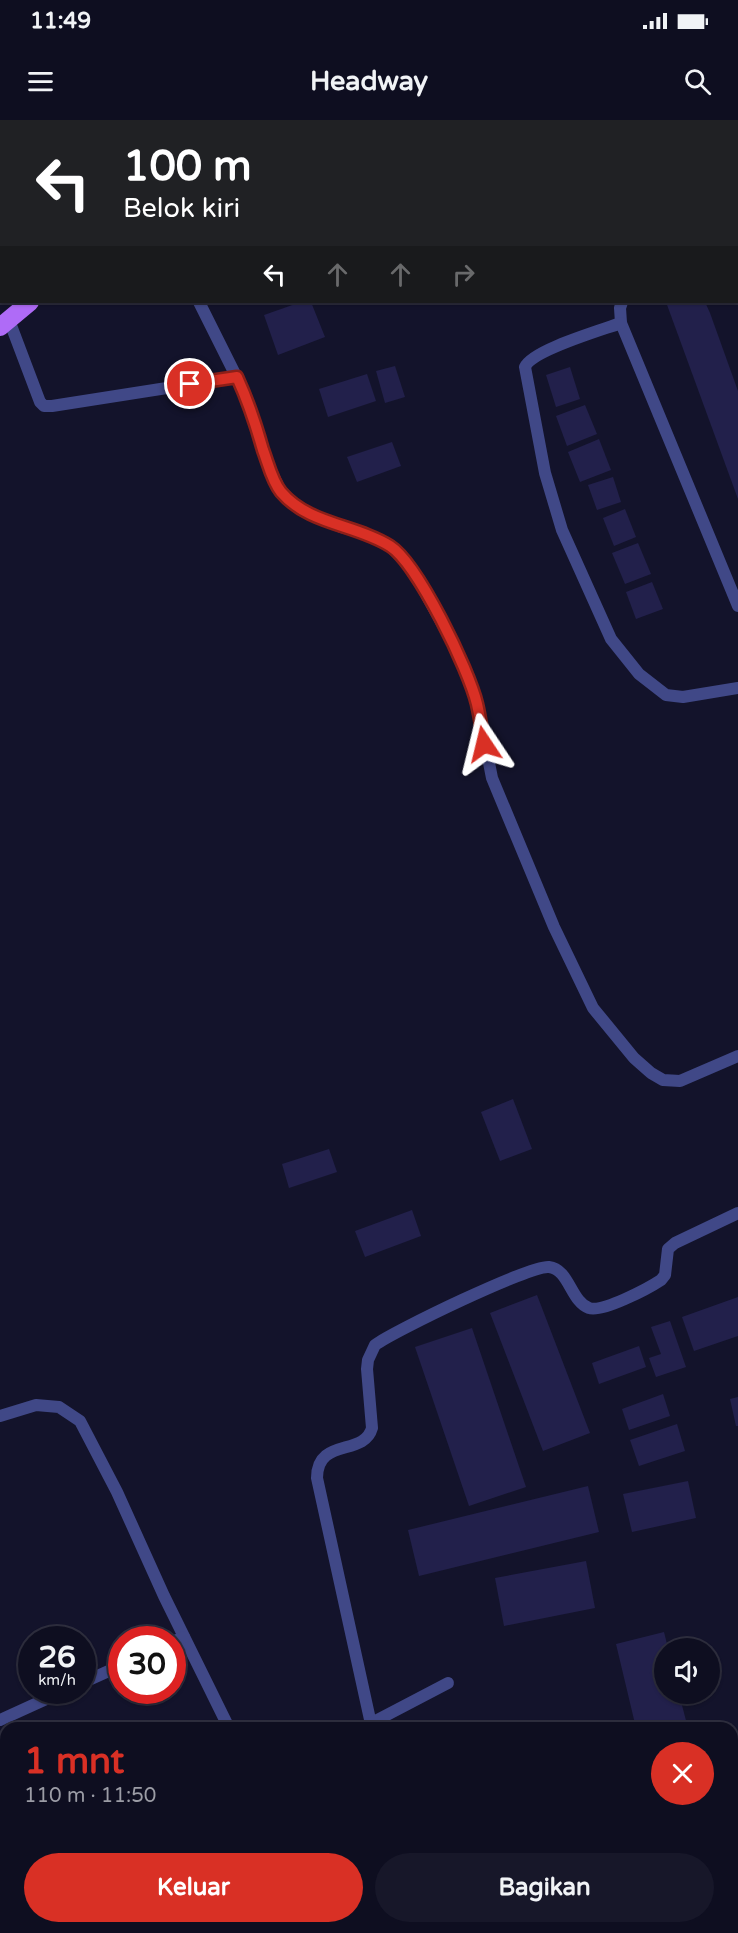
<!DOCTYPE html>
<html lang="id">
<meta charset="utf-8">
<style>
body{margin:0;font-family:"Varela Round",sans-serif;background:#171729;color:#f1f3f6;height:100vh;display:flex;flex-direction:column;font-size:22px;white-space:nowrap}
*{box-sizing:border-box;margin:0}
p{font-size:20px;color:#9b9ca5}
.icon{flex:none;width:33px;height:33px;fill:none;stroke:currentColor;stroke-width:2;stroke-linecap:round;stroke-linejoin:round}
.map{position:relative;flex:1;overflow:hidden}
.details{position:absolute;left:0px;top:1602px;width:738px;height:212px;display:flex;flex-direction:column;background:#0e0e20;border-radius:18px 18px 0 0;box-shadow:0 2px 4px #0004,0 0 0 2px #2e2e3e}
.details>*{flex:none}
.banner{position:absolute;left:0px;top:0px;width:738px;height:183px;box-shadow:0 2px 4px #0004,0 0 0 2px #2e2e3e;background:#202124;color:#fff;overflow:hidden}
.controls{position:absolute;left:654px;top:1518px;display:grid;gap:12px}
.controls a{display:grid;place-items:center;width:66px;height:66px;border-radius:50%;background:#0e0e20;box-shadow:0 2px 4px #0004,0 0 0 2px #2e2e3e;font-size:30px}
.speed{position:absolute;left:18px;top:1506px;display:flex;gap:12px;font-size:30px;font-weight:700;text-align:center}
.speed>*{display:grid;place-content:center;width:78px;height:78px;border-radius:50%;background:#0e0e20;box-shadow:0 2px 4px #0004,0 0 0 2px #2e2e3e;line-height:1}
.speed small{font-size:15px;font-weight:400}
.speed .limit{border:9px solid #d22;background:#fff;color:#111}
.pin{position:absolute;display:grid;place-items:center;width:51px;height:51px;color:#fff;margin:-26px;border:3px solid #fff;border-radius:50%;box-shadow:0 2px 6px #0007}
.me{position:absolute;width:66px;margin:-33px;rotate:350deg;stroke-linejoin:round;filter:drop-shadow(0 0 4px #0008)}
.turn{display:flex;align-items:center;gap:21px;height:126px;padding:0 24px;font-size:27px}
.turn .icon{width:78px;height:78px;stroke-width:2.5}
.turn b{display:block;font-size:42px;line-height:51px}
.lanes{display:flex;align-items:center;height:57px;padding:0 24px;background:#0003;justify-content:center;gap:30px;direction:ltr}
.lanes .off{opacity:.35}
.round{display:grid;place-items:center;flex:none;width:63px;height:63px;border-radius:32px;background:#171729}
.head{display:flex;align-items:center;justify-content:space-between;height:102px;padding:0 24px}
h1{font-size:36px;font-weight:700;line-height:45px;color:#d93025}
.primary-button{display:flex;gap:12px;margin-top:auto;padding:12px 24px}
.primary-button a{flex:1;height:69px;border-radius:36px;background:#d93025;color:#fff;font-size:24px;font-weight:700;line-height:69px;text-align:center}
.primary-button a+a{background:#171729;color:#f1f3f6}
.status{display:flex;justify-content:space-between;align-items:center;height:42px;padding:0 30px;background:#0e0e20;direction:ltr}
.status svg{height:16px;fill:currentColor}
header{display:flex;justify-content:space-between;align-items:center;height:78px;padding:0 24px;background:#0e0e20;font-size:27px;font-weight:700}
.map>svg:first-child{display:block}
</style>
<div class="status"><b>11:49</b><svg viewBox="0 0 49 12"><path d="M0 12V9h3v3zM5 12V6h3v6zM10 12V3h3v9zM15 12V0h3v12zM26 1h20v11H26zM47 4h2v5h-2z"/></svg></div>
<header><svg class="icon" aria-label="menu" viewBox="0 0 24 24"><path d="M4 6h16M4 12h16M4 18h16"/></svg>Headway<svg class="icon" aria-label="search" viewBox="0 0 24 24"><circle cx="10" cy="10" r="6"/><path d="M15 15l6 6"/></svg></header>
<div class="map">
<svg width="738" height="1813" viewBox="0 0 738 1813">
<rect width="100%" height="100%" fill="#13132b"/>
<g fill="#22204b">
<path d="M301 182H311L325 217 278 235 264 195Z"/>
<path d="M666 182H705L710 193 738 271V379Z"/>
<path d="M395 246 405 277 385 283 376 251Z"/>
<path d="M570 247 580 279 556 287 546 255Z"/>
<path d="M367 254 376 281 328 297 319 269Z"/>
<path d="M585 285 597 314 567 326 556 296Z"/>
<path d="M599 319 611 350 580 362 568 332Z"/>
<path d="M392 322 401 346 357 362 347 337Z"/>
<path d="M613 357 621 382 597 390 588 365Z"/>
<path d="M625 389 636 417 614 426 603 398Z"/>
<path d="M638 423 651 454 625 464 612 433Z"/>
<path d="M652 462 663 489 636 499 626 472Z"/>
<path d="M513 979 532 1029 500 1041 481 992Z"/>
<path d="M329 1029 337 1052 289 1068 282 1044Z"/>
<path d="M412 1090 421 1116 365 1137 355 1111Z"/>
<path d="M537 1175 590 1313 543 1331 490 1193Z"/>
<path d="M738 1177V1216L694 1231 682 1197Z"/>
<path d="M670 1201 686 1247 656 1257 649 1238 661 1234 651 1207Z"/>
<path d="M472 1208 526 1367 469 1386 415 1227Z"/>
<path d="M639 1226 646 1247 599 1264 592 1243Z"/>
<path d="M663 1274 670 1296 629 1310 622 1289Z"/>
<path d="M738 1277V1306H736L730 1279Z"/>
<path d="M677 1304 685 1331 639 1346 630 1320Z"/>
<path d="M688 1361 696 1398 632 1412 623 1374Z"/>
<path d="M588 1366 599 1412 419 1456 408 1410Z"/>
<path d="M586 1441 595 1488 504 1506 495 1458Z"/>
<path d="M664 1512 668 1528H664V1574H679L688 1608H636L616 1524Z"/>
<path d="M531 1808H709L710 1813H532Z"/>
</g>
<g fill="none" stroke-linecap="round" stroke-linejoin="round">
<g stroke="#404887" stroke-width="12">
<path d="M736 130H738"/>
<path d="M199 182 246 276 269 346 280 370 298 388 341 407 363 413 390 426 408 444 421 465 456 529 477 582 492 658 554 807 593 888 634 938 651 953 663 960 680 961 738 936"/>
<path d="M622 182 620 188 621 203 738 486"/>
<path d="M9 200 40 282 44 286H52L237 257"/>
<path d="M621 203C602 210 532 230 525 247L545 353 562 410 611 519 639 554 666 575 683 577 738 568"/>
<path d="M0 1296 36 1285 59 1287 80 1301 117 1372 164 1476 229 1608"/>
<path d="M172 1522 184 1517"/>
<path d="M82 1563 122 1545"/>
<path d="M0 1600 66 1570"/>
<path d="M371 1604 317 1358C317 1317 364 1337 372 1308L367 1249 368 1240 375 1225C394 1211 530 1145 549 1147 569 1149 571 1182 589 1188 602 1193 649 1168 661 1160L665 1155 668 1129 675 1123 738 1093"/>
<path d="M362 1608 448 1563"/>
<path d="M320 1808 323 1813"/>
</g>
<g stroke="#af6bf7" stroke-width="18">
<path d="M155 2V0"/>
<path d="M0 207 30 182"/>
</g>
</g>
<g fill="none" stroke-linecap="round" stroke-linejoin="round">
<g stroke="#8d1f18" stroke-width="15">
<path id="route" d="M190 264 237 257C248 281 256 305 263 330 268 343 272 361 281 372 309 405 355 404 390 426 418 444 469 550 477 584 480 597 482 611 484 624"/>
</g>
<use href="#route" stroke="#d93025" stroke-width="10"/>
</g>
</svg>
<div class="controls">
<a><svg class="icon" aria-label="sound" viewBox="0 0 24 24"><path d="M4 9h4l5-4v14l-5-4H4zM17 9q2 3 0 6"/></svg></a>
</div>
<div class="speed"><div>26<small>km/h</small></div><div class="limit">30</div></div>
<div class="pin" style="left:190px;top:264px;background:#d93025"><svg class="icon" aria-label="arrive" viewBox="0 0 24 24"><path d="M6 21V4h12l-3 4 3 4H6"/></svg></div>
<svg class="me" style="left:484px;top:624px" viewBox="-20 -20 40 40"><path d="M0-17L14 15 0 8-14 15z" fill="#d93025" stroke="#fff" stroke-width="4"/></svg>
<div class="banner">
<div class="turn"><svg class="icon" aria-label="left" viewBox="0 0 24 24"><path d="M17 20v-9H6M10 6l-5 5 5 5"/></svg><div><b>100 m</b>Belok kiri</div></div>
<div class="lanes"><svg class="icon" aria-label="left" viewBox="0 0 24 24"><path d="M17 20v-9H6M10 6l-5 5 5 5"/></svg><svg class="icon off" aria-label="ahead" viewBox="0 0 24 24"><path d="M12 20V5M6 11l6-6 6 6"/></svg><svg class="icon off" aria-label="ahead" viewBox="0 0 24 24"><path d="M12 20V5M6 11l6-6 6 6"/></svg><svg class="icon off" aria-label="right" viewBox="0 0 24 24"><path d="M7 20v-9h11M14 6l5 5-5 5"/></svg></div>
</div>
<section class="details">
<div class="head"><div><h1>1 mnt</h1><p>110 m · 11:50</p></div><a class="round" style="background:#d93025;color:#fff"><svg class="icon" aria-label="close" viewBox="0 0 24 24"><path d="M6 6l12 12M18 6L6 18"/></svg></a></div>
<div class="primary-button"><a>Keluar</a><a>Bagikan</a></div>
</section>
</div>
